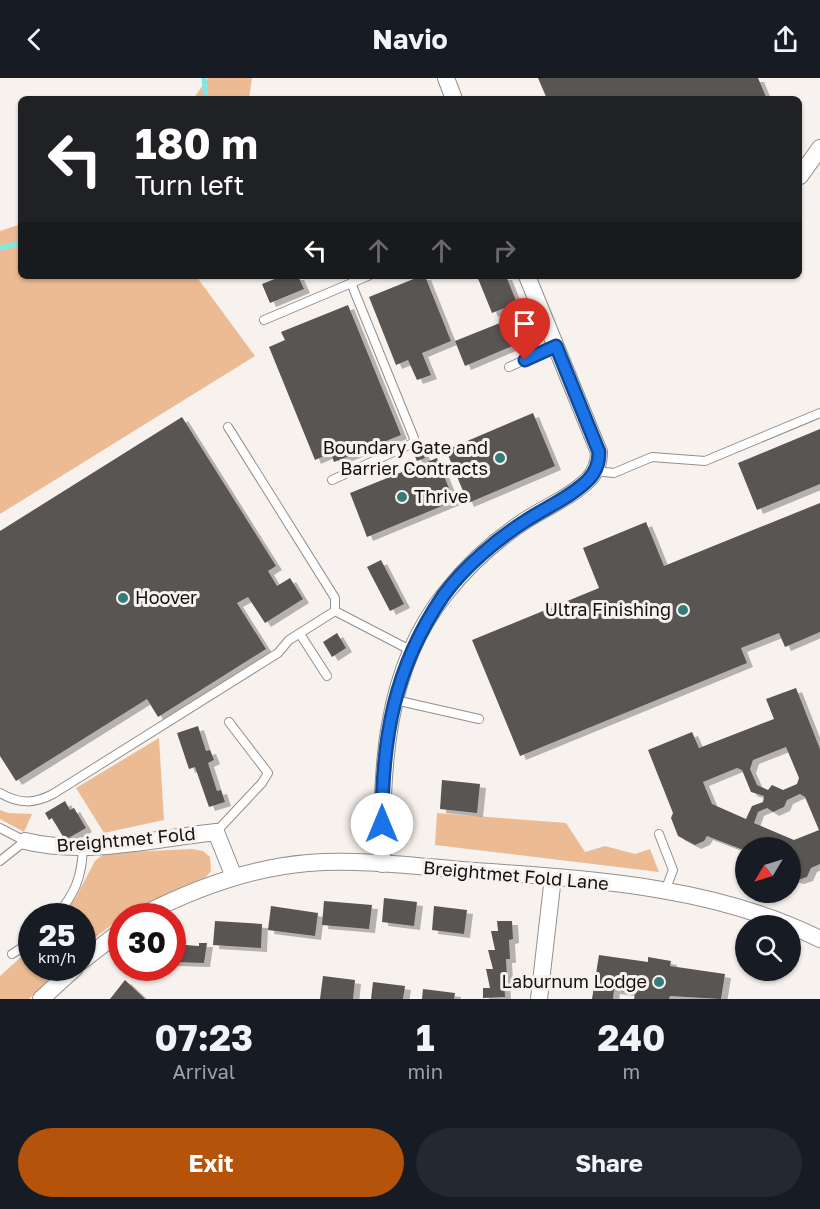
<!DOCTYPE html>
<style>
body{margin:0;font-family:"Golos Text",sans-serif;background:#242831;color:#f1f3f6;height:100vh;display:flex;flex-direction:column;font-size:22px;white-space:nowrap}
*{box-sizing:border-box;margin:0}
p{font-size:20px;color:#9ea1a6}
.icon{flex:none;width:33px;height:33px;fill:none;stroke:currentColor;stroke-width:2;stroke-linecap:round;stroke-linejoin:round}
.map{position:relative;height:921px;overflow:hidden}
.side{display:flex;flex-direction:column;background:#171b24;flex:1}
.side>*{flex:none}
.hud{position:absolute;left:18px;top:18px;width:784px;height:183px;border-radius:9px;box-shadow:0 2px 4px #0004;background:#202124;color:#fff;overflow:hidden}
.needle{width:39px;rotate:232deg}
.tools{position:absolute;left:735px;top:759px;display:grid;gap:12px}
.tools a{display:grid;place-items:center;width:66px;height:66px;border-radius:50%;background:#171b24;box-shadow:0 2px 4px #0004;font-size:30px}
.speed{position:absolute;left:18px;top:825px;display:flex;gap:12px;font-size:30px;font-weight:700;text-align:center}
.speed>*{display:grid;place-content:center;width:78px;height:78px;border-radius:50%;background:#171b24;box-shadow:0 2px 4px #0004;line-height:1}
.speed small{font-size:15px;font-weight:400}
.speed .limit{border:9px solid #d22;background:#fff;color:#111}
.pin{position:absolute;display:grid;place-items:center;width:51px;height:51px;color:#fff;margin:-62px -26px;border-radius:50% 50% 50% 0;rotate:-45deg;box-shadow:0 0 6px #0007}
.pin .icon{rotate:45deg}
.me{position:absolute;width:66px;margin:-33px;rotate:0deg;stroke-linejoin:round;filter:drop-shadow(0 0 4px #0008)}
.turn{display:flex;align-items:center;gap:21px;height:126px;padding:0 18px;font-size:27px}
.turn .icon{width:78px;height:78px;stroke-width:2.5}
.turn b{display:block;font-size:42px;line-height:51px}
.lanes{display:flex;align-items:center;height:57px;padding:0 18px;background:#0003;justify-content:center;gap:30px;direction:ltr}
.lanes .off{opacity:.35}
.eta{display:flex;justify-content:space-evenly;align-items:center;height:102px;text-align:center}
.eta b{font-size:36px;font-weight:700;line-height:42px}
.cta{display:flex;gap:12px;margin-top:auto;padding:12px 18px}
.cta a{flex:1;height:69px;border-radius:36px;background:#b45309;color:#fff;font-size:24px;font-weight:700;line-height:69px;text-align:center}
.cta a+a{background:#242831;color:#f1f3f6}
header{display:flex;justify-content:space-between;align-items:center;height:78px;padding:0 18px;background:#171b24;font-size:27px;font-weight:700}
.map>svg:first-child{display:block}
</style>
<header><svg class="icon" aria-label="back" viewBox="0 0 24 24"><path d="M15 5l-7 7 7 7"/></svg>Navio<svg class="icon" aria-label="share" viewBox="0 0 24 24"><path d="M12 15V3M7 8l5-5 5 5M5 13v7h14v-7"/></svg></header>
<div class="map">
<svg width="820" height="921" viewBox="0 0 820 921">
<defs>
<filter id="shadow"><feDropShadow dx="6" dy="4" stdDeviation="0" flood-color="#0004"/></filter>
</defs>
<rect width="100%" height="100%" fill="#f7f2ee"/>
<g fill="#ecbb94">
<path d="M208 0H252L249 21H193Z"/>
<path d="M21 146V198H196L255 278 0 436V153Z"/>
<path d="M159 660 164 742 104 755 76 710Z"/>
<path d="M0 732 8 735 32 736 24 754 0 741Z"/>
<path d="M437 735 566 745 585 774 605 768 635 776 650 771 659 794 435 767Z"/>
<path d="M192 771 203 773 210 779 211 793 206 799 128 834 83 869 82 838H62L76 819 95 783 105 775Z"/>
<path d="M31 870 32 890H60L29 921H0V898Z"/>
</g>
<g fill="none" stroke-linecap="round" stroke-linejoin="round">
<g stroke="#80e8e5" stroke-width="5">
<path d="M204 0 206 21"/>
<path d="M0 170 21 165"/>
</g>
</g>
<g fill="#595552" fill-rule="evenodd" filter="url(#shadow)">
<path d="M538 0H758L767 21H547Z"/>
<path d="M282 198H298L304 211 270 225 262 206Z"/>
<path d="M421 198H425L451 263 422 275 431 297 417 302 408 282 396 287 369 219Z"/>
<path d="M477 198H506L517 225 492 235Z"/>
<path d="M348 227 401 357 334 384 331 375 315 382 269 269 285 262 281 254Z"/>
<path d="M505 243 515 267 465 288 455 263Z"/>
<path d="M533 335 555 388 468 425 446 372Z"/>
<path d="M182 339 276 488 268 493 277 508 290 500 303 521 265 545 248 519 237 525 266 571 158 639 147 621 16 703 0 678V453Z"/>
<path d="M820 351V406L757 432 738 385Z"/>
<path d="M422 373 425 380 417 383 414 376Z"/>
<path d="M437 380 454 423 367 459 350 415Z"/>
<path d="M820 425V554L785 569 779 555 741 570 747 585 520 678 472 562 599 510 583 470 646 444 664 488Z"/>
<path d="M381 482 404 526 390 533 367 489Z"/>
<path d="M337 555 346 570 332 579 323 564Z"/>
<path d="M796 610 820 671V786L811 790 807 799 798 802 790 800V770H746V773L707 758 704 763 695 767 678 758 671 740 673 735 648 672 692 654 699 670 774 641 766 621ZM786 669 799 700 797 706 783 712 772 707 768 712 757 707 750 691 753 682ZM737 690 742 692 751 714 764 718 763 724 752 728 746 741 712 726 703 704ZM800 716 805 719 819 752 794 762 754 745 758 734 767 730 773 734 784 729 787 722Z"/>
<path d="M198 648 206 673 210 672 214 682 208 685 217 713 221 712 225 724 209 729 195 689 189 691 177 655Z"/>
<path d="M442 702 480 706 477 735 440 731Z"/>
<path d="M65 723 70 732 74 730 86 750 65 762 52 740 49 742 45 735Z"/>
<path d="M384 820 417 824 414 848 382 844Z"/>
<path d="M324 823 372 827 369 851 322 847Z"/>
<path d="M271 828 318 835 315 858 268 852Z"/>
<path d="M434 828 467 832 464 856 432 852Z"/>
<path d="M215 843 262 846 261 870 213 867Z"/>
<path d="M497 843H512L513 861 509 862 510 881H506L507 900H504L505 919 483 920V910H490L486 891H493L488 872H495L491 853H498Z"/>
<path d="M199 865H207L204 885 172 884V866L199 868Z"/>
<path d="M599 877 648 884V879L671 883 670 888 725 896 721 921 670 918 669 921H634L635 915 614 912 613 921H592Z"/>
<path d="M323 898 355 902 353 921H320Z"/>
<path d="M125 902 142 918 145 921H110Z"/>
<path d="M373 904 405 908 403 921H371Z"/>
<path d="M423 911 455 915 454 921H422Z"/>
</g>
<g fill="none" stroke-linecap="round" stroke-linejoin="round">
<g stroke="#948f8c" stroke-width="10">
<g id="lane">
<path d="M264 242 368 198"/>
<path d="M509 289 556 268"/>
<path d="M228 349 335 520V533"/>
<path d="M595 393 614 395 652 379 705 383 820 335"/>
<path d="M332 402 413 365 414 360 351 205"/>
<path d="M300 556 327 598"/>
<path d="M395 622 479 641"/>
<path d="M0 715C19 726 34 726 53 716L278 575 289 562 335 533 412 573"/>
<path d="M0 750 25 763 0 783"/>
<path d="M216 754 262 705 268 695 229 644"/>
<path d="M659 756 673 792 665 813"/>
<path d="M56 838C75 816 82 799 83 769"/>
<path d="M12 876 32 863"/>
</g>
</g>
<g stroke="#948f8c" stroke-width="18">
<g id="street">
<path d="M446 0 454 21"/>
<path d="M800 98 820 70"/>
<path d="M25 763C86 778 154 761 216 754L234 799"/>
<path d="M382 786C382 692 383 594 445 516 467 488 497 461 526 442 546 429 571 419 588 402 596 394 599 385 599 374L527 198"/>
<path d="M141 838C193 811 249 790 308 785 359 781 412 788 462 792 583 801 710 806 820 861"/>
<path d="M82 883 122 852"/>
<path d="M41 921 75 890"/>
<path d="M539 921 553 799"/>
</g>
</g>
<use href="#lane" stroke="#fff" stroke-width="8"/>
<use href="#street" stroke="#fff" stroke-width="16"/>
</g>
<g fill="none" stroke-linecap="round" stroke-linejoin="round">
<g stroke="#114b97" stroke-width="15">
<path id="route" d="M382 746C382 660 394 590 443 518 464 489 497 461 527 442 547 429 571 419 588 402 596 394 599 385 599 374L556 268 525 282"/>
</g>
<use href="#route" stroke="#1a73e8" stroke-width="10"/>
</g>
<g fill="#337c7a" stroke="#f7f2ee" stroke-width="2">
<circle cx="500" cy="380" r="6"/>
<circle cx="402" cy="419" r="6"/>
<circle cx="123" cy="520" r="6"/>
<circle cx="683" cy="532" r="6"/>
<circle cx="659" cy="904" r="6"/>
</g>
<g text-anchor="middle" stroke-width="6" stroke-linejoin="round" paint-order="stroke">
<g font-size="18" fill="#12100f" stroke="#f7f2ee" text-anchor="end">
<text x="488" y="376">Boundary Gate and<tspan x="488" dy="21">Barrier Contracts</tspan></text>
<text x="414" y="425" text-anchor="start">Thrive</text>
<text x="135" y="526" text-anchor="start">Hoover</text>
<text x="671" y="538">Ultra Finishing</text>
<text x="647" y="910">Laburnum Lodge</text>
</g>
<g font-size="18" fill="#12100f" stroke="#f7f2ee">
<text transform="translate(126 762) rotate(-5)" y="6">Breightmet Fold</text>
<text transform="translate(516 798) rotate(5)" y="6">Breightmet Fold Lane</text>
</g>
</g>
</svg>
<div class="tools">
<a><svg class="needle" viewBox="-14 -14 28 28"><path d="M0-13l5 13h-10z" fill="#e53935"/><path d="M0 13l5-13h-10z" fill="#9ea1a6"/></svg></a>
<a><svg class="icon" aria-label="search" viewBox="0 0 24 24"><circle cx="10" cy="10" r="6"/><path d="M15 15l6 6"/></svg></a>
</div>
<div class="speed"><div>25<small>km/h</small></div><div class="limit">30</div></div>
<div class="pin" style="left:525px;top:282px;background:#d93025"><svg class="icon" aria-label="arrive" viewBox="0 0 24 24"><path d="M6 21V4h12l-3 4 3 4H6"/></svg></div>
<svg class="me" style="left:382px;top:746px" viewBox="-20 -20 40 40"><circle r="19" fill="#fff"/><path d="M0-13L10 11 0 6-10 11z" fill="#1a73e8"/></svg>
<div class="hud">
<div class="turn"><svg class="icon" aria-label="left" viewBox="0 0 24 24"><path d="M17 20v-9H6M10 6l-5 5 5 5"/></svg><div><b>180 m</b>Turn left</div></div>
<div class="lanes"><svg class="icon" aria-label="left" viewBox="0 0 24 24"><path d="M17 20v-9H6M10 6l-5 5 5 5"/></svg><svg class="icon off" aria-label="ahead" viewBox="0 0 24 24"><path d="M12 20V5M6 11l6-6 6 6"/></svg><svg class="icon off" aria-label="ahead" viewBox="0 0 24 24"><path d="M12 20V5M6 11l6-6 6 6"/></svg><svg class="icon off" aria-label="right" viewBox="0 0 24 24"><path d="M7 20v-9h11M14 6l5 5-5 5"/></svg></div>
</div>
</div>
<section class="side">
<div class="eta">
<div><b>07:23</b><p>Arrival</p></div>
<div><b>1</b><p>min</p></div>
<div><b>240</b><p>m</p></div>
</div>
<div class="cta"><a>Exit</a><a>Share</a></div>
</section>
